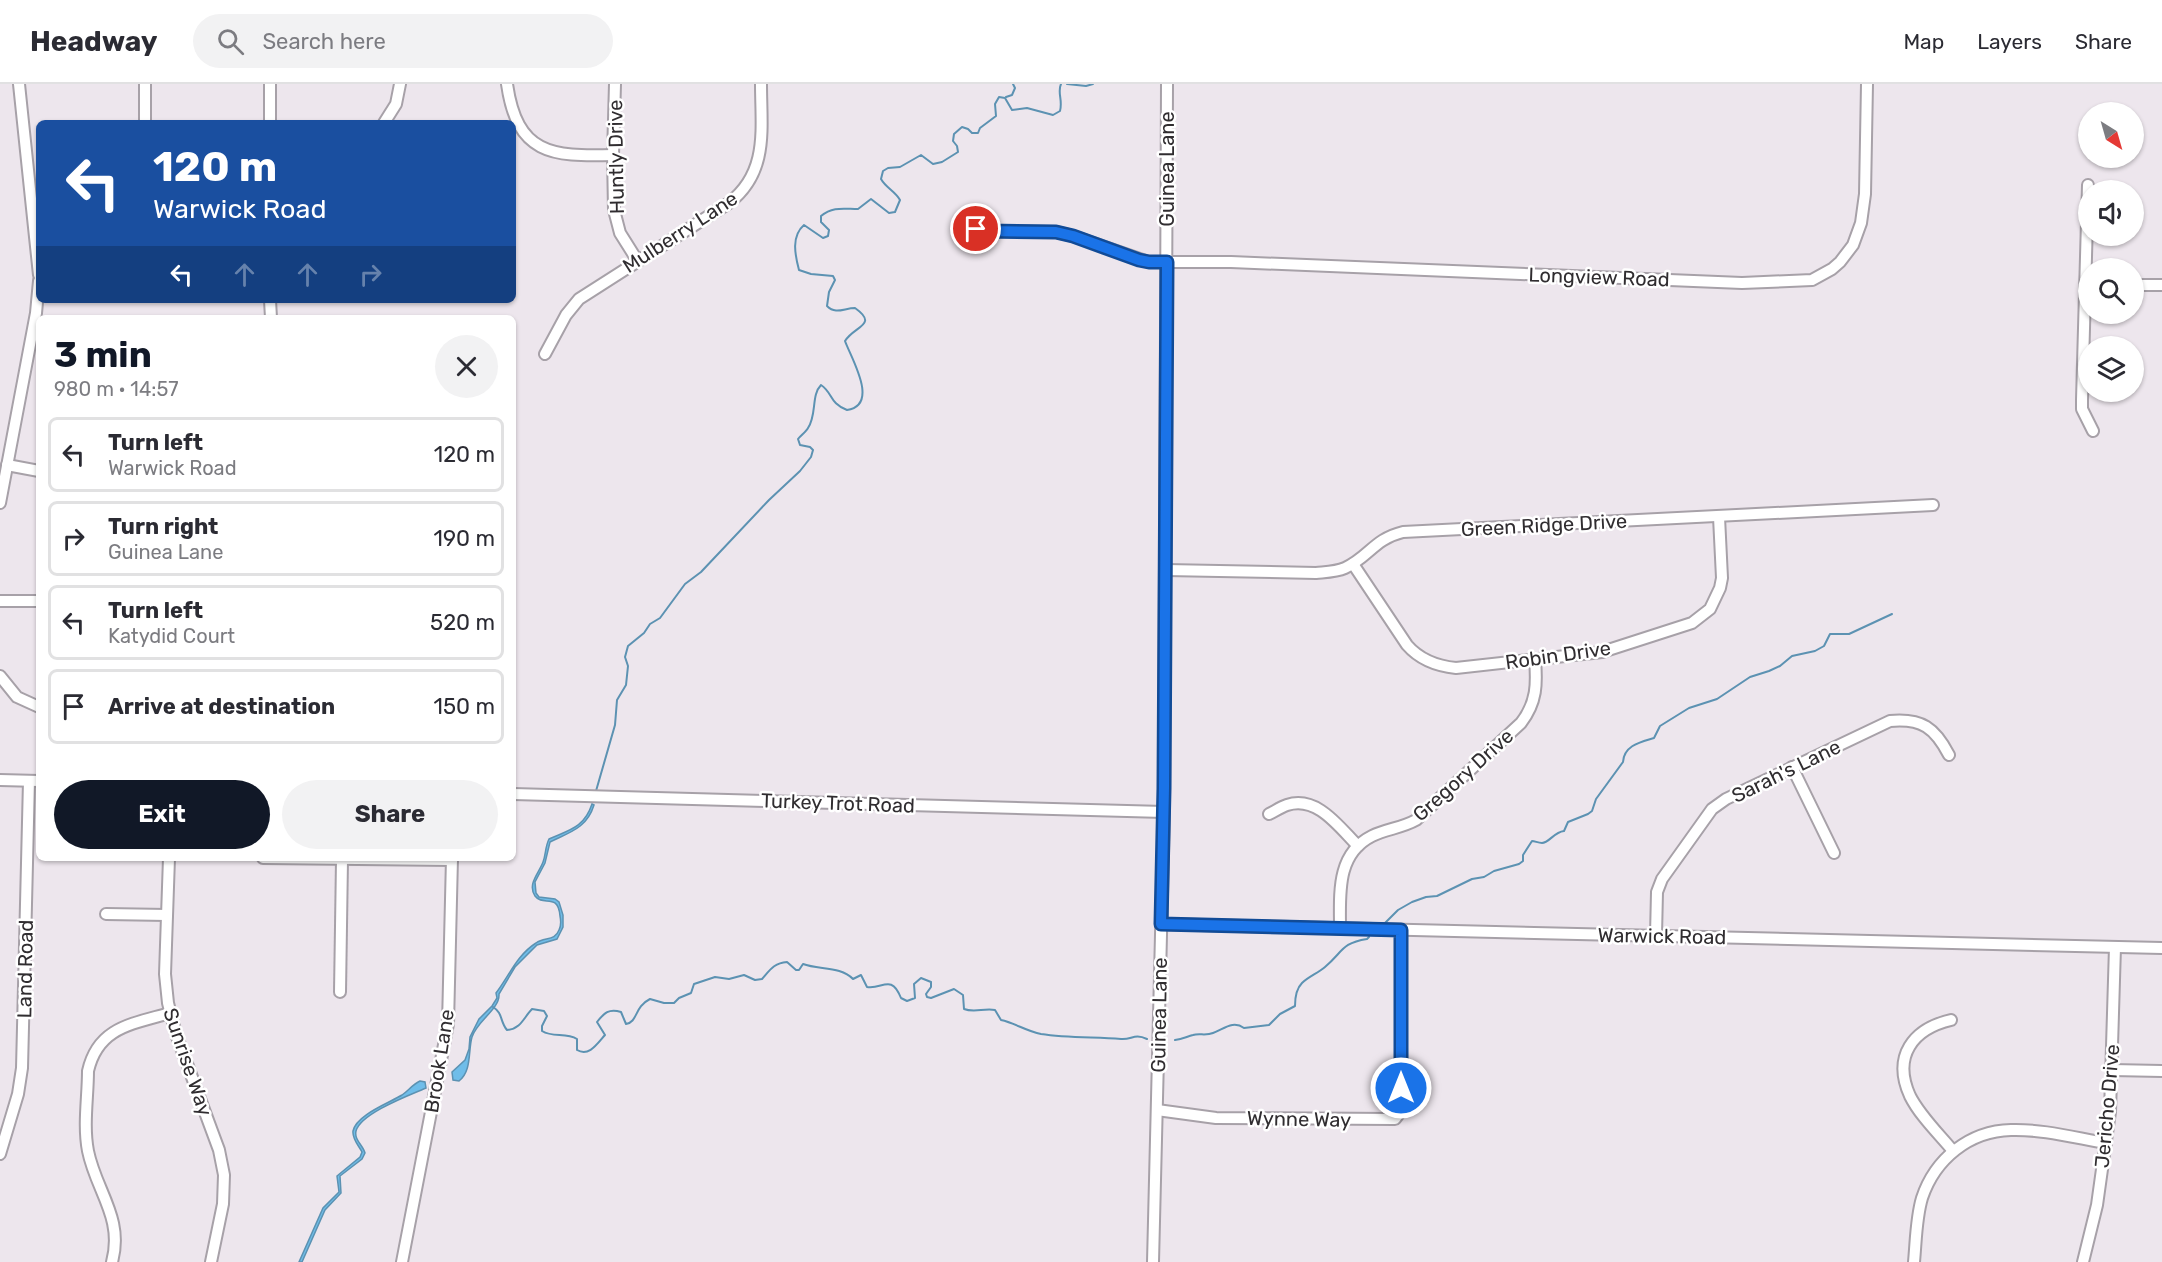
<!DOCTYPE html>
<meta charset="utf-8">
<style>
body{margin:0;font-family:Rubik,sans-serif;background:#f2f2f3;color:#2b2b33;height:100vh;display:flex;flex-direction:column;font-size:22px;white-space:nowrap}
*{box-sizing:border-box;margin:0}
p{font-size:20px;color:#7c7c81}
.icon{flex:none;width:33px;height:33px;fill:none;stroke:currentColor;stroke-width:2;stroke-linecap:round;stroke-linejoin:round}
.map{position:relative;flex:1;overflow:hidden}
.side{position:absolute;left:36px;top:231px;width:480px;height:546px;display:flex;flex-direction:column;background:#fff;border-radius:9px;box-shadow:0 2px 4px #0004}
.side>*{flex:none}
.banner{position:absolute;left:36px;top:36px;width:480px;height:183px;border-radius:9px;box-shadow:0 2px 4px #0004;background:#1a4fa0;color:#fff;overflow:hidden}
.needle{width:39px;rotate:143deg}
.fabs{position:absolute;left:2078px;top:18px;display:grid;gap:12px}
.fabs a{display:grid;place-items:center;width:66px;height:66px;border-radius:50%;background:#fff;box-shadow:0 2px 4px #0004;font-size:30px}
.pin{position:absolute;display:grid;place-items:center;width:51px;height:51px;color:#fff;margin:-26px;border:3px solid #fff;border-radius:50%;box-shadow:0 2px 6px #0007}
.me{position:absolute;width:66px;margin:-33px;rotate:0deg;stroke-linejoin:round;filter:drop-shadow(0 0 4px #0008)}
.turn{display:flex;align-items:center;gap:21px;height:126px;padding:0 18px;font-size:27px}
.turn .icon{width:78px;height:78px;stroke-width:2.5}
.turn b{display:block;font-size:42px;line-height:51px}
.lanes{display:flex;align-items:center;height:57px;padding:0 18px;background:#0003;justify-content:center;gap:30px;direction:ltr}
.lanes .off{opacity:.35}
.round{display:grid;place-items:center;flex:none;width:63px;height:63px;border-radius:32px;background:#f2f2f3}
.headline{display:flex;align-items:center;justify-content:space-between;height:102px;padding:0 18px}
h1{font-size:36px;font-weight:700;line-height:45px;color:#111827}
.button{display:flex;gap:12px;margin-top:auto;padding:12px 18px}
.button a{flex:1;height:69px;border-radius:36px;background:#111827;color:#fff;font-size:24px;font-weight:700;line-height:69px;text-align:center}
.button a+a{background:#f2f2f3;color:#2b2b33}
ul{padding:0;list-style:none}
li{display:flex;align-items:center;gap:18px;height:75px;margin:0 12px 9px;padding:0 6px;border:3px solid #e1e1e2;border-radius:9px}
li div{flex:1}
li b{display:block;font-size:22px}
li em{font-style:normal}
header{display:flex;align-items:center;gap:36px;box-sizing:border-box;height:84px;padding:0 30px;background:#fff;border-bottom:2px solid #e1e1e2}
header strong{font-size:28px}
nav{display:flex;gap:33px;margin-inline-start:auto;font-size:21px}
.search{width:420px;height:54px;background:#f2f2f3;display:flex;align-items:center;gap:15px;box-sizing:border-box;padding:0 21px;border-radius:33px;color:#7c7c81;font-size:22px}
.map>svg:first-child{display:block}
</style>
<header>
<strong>Headway</strong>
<div class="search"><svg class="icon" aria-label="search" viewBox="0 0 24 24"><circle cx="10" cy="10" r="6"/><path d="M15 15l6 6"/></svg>Search here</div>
<nav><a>Map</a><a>Layers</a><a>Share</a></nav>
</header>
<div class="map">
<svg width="2162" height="1178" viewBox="0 0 2162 1178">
<rect width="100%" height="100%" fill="#ede6ed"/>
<g fill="#6fbde9" stroke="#5c92b2" stroke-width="1.5">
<path d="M592 720 594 721C587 744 570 748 550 758L545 779 535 798 536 809 539 813 555 815 559 818 563 831V843L557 855 537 861 515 883 499 910C500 925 477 937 472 953 468 967 472 987 459 997L453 996 452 988 465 976 469 965 470 953 479 935 492 922 497 914 496 909C509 892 517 871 536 859 545 853 555 857 559 846 561 842 561 837 560 832 558 808 543 823 535 812 527 800 539 789 543 778 546 770 545 763 549 755 569 746 584 744 592 720Z"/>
<path d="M420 997 425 998 426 1004C410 1011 361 1029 356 1047 354 1056 363 1061 365 1069L362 1075 340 1092 341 1109 325 1126 302 1178H299L323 1124 339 1108 337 1092 360 1073 362 1068C359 1062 352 1055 353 1047 356 1031 389 1019 402 1011 408 1007 413 1000 420 997Z"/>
</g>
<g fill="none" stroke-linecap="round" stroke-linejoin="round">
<g stroke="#5c92b2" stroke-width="2">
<path d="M1067 0 1086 2 1093 0"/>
<path d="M1006 13 1012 11 1015 4 1013 0"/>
<path d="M596 707 615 641 617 616 626 601 628 582 625 573 628 562 644 549 650 540 660 534 685 500 701 488 769 416 800 387 811 373 813 366 810 363 800 361 798 355C801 351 806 348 808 344 817 331 811 311 821 301 833 309 829 319 847 326 880 321 851 274 845 257 854 242 879 241 855 224 844 224 836 231 827 222L829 208 835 196 833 192 811 190 799 186C795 171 791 152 804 141L823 154 828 152 829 146 821 138V132C833 122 844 125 858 125L871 115 889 129 895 128 900 116C895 107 886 104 881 95L883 87 888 84 900 83 921 71 933 80 942 78 958 68 957 62 953 57 954 50 962 43 968 45 972 49H978L980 44 996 32 995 20 999 13 1005 14 1012 26 1027 24 1053 31 1060 27C1063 16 1057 8 1061 0"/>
<path d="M1377 840 1385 839 1398 826 1412 818 1426 813 1437 812 1472 795 1484 793 1494 787 1519 780 1523 777V771L1532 757C1535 757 1538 759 1542 759 1549 759 1554 748 1564 747L1568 738 1588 730 1592 727 1596 715 1623 678C1624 661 1641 658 1654 654L1660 642 1689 624 1717 615 1750 593 1769 587 1780 582 1792 572 1815 567 1824 562 1830 550H1849L1892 530"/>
<path d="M493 923C503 929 500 938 507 946 521 945 524 933 532 925L544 927 547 932 542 942V947C553 954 566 948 577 955V966C589 973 597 960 605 951L597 938C604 929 609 924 621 928L626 940C638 938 634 923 650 915L664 919H674L679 914 691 909 694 900 715 893 729 895 744 891 755 896 762 895C770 886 774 879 787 878L796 886H799L803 880C819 886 841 882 853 895L861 891 867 903C882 906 891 889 901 914L907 917 915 914 914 900 921 894 931 898V903L926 910 927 913 931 914 954 905 963 911 964 925C974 929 984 924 995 926L1001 936C1015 939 1026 947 1041 950 1067 954 1094 953 1121 955 1132 956 1134 949 1147 955"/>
<path d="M1175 956C1182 955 1186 953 1193 951 1199 949 1206 952 1213 949 1224 945 1233 936 1244 944L1269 941 1280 930 1295 922C1295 914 1296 905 1302 899 1308 893 1318 889 1325 883 1343 868 1341 859 1367 855L1369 853"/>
</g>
<g stroke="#a7a1a8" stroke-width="14">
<g id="minor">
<path d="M19 0 39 191"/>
<path d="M270 0V39"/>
<path d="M507 0C517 70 551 73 613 71"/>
<path d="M615 0 613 71 614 126 620 149 637 176"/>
<path d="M145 39V0"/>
<path d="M384 39 396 20 400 0"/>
<path d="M2088 101 2082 316V325L2093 347"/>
<path d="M968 141 987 147 1056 148 1073 152 1149 178H1231L1742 199 1812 196 1832 185 1840 178 1853 161 1861 139 1865 110 1867 0"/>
<path d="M2133 201H2162"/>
<path d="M270 216 271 234"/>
<path d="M545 270 566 231 579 215 729 119C769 88 761 45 761 0"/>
<path d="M7 381 39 387"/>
<path d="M0 419 36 229 39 197"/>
<path d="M1353 480 1407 561C1420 576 1436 582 1456 584L1602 568 1692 539 1710 525 1720 504 1722 494 1719 433"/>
<path d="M1166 486 1316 489C1326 488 1336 488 1345 484 1369 473 1374 455 1403 448L1933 421"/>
<path d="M0 517H39"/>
<path d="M0 592 17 613 39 623"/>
<path d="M1792 683 1834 769"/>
<path d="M0 696 39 697"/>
<path d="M513 710 1164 728"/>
<path d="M1269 730C1275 727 1281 723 1287 721 1317 711 1339 743 1358 762"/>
<path d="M169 774 165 890 168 919 176 950 219 1066 224 1091 223 1120 211 1178"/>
<path d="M263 774 452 776"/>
<path d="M106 830 167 831"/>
<path d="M1161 840 2162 864"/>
<path d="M1340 844C1340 810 1336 770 1372 752 1386 745 1402 744 1416 736L1521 639C1537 618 1537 600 1535 575"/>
<path d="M1656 851 1657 808 1662 795 1712 725 1726 715 1890 637C1922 634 1935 644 1949 671"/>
<path d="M340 908 342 776"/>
<path d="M1951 936C1913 945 1892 972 1910 1012 1920 1032 1939 1050 1953 1067"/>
<path d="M2112 986 2162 987"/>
<path d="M1157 1026 1216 1034 1395 1035 1401 1027V846"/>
<path d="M0 1070 18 1010 22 984 29 697"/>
<path d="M112 1178C124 1134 96 1107 88 1067 83 1041 88 1013 88 987 98 943 132 940 170 929"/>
<path d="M402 1178 448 940 452 774"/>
<path d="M1153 1178 1164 728 1167 0"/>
<path d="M1914 1178C1916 1157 1916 1134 1922 1114 1935 1075 1969 1047 2011 1046 2042 1045 2076 1054 2106 1059"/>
<path d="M2083 1178 2097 1121 2110 1028 2115 863"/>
</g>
</g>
<use href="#minor" stroke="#fff" stroke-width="10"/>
</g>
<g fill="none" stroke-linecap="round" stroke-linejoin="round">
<g stroke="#114b97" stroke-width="15">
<path id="route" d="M976 145 987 147 1056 148 1073 152 1139 176 1149 178H1167L1164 704 1161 840 1401 846V1004"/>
</g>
<use href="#route" stroke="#1a73e8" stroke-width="10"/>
</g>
<g text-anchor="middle" stroke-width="5" stroke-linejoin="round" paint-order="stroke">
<g font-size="20" fill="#302d30" stroke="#fff">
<text transform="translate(616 73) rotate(-91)" y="7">Huntly Drive</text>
<text transform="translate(1167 85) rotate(-90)" y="7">Guinea Lane</text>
<text transform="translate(680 148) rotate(-33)" y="7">Mulberry Lane</text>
<text transform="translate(1599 193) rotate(2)" y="7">Longview Road</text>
<text transform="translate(1544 441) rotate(-3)" y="7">Green Ridge Drive</text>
<text transform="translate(1558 571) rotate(-8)" y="7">Robin Drive</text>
<text transform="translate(1786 687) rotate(-26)" y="7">Sarah's Lane</text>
<text transform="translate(1463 691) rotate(-42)" y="7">Gregory Drive</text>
<text transform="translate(838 719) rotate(2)" y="7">Turkey Trot Road</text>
<text transform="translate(1662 852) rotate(1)" y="7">Warwick Road</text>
<text transform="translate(25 885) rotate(-89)" y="7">Land Road</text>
<text transform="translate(1159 931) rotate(-89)" y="7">Guinea Lane</text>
<text transform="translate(439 977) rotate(-81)" y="7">Brook Lane</text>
<text transform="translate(188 978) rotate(71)" y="7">Sunrise Way</text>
<text transform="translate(2107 1022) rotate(-85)" y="7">Jericho Drive</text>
<text transform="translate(1299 1035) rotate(1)" y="7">Wynne Way</text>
</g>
</g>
</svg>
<div class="fabs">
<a><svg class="needle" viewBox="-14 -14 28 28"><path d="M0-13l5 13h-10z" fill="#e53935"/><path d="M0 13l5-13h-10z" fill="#7c7c81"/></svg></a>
<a><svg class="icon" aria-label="sound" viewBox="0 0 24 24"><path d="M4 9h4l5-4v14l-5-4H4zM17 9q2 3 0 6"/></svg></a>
<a><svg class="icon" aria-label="search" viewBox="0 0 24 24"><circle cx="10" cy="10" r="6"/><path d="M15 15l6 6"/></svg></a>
<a><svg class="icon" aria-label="layers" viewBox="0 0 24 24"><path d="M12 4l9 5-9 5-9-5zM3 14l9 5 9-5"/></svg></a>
</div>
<div class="pin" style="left:976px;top:145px;background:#d93025"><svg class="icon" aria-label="arrive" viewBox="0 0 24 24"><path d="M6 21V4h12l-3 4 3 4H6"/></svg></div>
<svg class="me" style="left:1401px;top:1004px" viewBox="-20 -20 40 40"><circle r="17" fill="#1a73e8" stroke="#fff" stroke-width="3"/><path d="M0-11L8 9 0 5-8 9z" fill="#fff"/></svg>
<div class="banner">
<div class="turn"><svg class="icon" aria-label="left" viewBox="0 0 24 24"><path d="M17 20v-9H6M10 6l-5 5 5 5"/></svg><div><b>120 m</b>Warwick Road</div></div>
<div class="lanes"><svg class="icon" aria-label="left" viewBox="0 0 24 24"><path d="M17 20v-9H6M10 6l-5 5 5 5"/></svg><svg class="icon off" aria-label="ahead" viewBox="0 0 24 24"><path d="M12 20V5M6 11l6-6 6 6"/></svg><svg class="icon off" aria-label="ahead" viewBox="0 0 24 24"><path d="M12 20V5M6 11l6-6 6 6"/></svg><svg class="icon off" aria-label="right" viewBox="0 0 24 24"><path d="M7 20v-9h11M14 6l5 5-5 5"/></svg></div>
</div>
<section class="side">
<div class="headline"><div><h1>3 min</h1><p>980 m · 14:57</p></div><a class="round"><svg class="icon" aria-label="close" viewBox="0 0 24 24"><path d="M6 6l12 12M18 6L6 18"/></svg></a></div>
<ul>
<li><svg class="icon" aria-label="left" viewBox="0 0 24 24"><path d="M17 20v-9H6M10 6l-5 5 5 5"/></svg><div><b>Turn left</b><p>Warwick Road</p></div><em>120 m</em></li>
<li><svg class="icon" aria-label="right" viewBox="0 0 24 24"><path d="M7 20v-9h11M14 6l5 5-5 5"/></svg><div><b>Turn right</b><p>Guinea Lane</p></div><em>190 m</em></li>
<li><svg class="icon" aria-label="left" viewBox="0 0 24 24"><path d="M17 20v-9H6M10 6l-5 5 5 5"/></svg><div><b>Turn left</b><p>Katydid Court</p></div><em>520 m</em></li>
<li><svg class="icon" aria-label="arrive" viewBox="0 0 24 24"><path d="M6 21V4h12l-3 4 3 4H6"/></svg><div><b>Arrive at destination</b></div><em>150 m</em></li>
</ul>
<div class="button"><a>Exit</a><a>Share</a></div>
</section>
</div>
